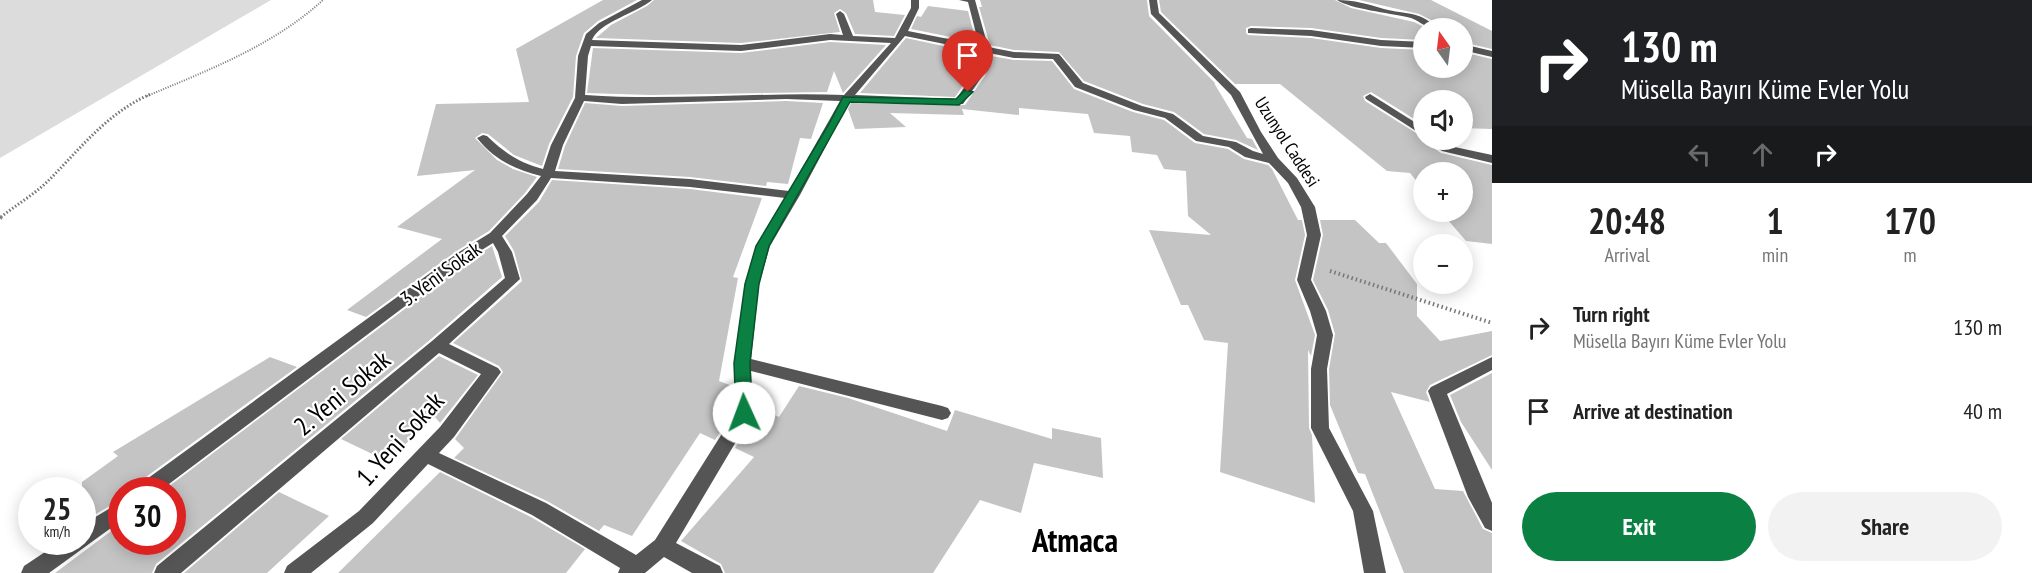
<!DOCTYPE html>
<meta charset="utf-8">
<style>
body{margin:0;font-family:"PT Sans Narrow",sans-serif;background:#f2f2f2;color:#222;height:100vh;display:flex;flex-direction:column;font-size:22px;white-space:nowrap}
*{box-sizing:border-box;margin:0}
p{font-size:20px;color:#767676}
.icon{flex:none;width:33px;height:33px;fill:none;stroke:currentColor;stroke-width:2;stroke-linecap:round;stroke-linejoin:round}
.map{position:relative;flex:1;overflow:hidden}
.details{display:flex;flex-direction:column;background:#fff;width:540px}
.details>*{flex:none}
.banner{background:#202124;color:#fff;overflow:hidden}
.needle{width:39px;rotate:346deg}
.controls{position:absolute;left:1413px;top:18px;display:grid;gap:12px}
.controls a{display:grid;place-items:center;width:60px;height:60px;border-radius:50%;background:#fff;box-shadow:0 3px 15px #0003;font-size:30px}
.speed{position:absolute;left:18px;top:477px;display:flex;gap:12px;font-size:30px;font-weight:700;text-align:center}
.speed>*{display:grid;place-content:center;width:78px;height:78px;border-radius:50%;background:#fff;box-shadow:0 3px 15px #0003;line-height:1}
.speed small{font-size:15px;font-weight:400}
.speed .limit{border:9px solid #d22;background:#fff;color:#111}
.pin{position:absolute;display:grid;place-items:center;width:51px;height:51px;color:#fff;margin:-62px -26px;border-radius:50% 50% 50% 0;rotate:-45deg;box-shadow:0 0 6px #0007}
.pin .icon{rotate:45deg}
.me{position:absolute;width:66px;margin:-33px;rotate:358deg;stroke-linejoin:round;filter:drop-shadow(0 0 4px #0008)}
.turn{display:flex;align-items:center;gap:21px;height:126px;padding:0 30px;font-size:27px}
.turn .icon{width:78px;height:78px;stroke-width:2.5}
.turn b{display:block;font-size:42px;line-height:51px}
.lanes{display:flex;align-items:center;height:57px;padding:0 30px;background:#0003;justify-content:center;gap:30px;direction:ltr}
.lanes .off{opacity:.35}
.eta{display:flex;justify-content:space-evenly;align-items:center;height:102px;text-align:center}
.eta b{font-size:36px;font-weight:800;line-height:42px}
.cta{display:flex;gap:12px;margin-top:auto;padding:12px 30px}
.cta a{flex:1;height:69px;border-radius:36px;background:#0b8043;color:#fff;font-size:24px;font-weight:800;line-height:69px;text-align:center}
.cta a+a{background:#f2f2f2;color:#222}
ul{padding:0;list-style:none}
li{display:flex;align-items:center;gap:18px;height:84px;padding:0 30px}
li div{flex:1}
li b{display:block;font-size:22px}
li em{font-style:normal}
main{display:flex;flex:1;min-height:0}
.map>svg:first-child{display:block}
</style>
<main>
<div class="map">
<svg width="1492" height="573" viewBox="0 0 1492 573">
<rect width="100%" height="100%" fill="#fff"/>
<path fill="#dcdcdc" d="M0 0H271L0 158Z"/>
<g fill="#c4c4c4">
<path d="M603 0H637L598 21 584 33 576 56 573 97 549 144 542 166 514 155 488 134 482 133 475 138 497 160 513 169 537 177 525 193 489 231 458 250 366 317 347 310 442 239 397 227 475 170 417 176 436 104 529 102 516 49Z"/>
<path d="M654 0H873L875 12 905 15 894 36 855 34 846 13 840 9 834 13 840 32 741 43 596 38 611 25 647 6Z"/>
<path d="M980 0H1147L1149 16 1216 84 1214 83 1247 138 1252 139 1258 150 1236 140 1204 134 1174 112 1143 104 1084 81 1059 52 1014 50 990 45 979 7H982Z"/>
<path d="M1159 0H1335L1351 8 1414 22 1426 28H1424V40L1381 38 1311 28 1251 26 1246 28V33L1248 35 1311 38 1381 48 1424 50V68H1462V52L1492 59V129L1462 128V100H1424V125L1371 92 1363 96 1365 101 1424 138 1425 142 1441 153 1492 165V244L1466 241 1441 212H1462V172H1424V190L1410 173 1387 171 1280 84H1235L1161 12Z"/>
<path d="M1359 0H1431L1492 31V49L1462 42V28H1439L1431 20 1419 14Z"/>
<path d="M928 6 968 11 976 42 911 29 917 16 921 17Z"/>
<path d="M906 38 976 53 971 74 955 97 860 93Z"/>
<path d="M830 42 886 45 843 93 834 71 827 92 650 95 587 93 593 48 741 53Z"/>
<path d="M991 56 1014 60 1052 61 1074 89 1133 112 1164 120 1195 143 1228 149 1244 159 1268 165 1272 169 1298 220H1302L1305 235 1295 280 1315 335 1311 356 1308 350 1309 428 1312 435 1315 503 1220 472 1228 343 1204 340 1188 305H1181L1149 230 1211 235 1188 216 1186 171 1164 169 1157 155 1132 152 1130 136 1094 133 1088 114 1019 108V115L962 109 964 115 890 113 906 127 855 129 848 109 851 103 965 105 985 76Z"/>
<path d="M786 101 823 103 811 139 800 138 788 184 767 182 766 186 690 177 558 169 565 146 585 103 622 106Z"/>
<path d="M552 180 690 189 762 198 733 277 738 278 719 381 732 386 726 395 732 398 733 412 715 440 700 433 632 536 604 525 599 531 547 501 454 458 464 448 455 439 503 372 499 366 453 343 522 281 514 251 505 236 539 202Z"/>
<path d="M1320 220H1355L1379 243H1386L1417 284V316L1440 341 1492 331V355L1430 385 1426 392 1430 402 1391 392 1435 489 1463 491 1483 529 1492 533V573H1404L1365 474 1358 473 1330 405 1329 369 1335 334 1328 310 1313 280 1323 235Z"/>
<path d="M492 246 502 277 431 339 156 564 152 573H55L122 523V542H172V490H164L470 260Z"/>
<path d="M439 356 478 375 440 423 435 417 387 461 341 439Z"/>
<path d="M270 357 297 367 139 482 135 490H122V499L82 522V482L118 456 113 452Z"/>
<path d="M1492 373V470L1461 422 1450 395Z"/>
<path d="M799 386 848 398 947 431 955 410 1052 439V428L1101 438 1103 478 1034 463 1021 513 980 500 933 573H725L721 564 681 541 754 457 735 448 755 414V407L779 417Z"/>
<path d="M440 472 531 517 585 549 566 573H338Z"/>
<path d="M279 492 329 516 267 573H184Z"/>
</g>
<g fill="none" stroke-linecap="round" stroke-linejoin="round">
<path stroke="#777" stroke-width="2" stroke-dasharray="1 1.5" stroke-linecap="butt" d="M147 96C209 70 274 45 323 0"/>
<path stroke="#777" stroke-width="3" stroke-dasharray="1.5 2" stroke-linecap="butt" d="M1 217C16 205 35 194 49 180 81 148 108 112 151 94"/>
<g stroke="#777" stroke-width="4" stroke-dasharray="1.5 3" stroke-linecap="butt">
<path d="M0 218 3 216"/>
<path d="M1330 271 1492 323"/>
</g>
<g fill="#555" fill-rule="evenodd">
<path d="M642 0H652C638 12 598 23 592 40L741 45 830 34 843 35 836 14 840 11 844 14 853 36 895 38 911 8V0H919V8L908 31 979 45 968 2 959 0H975L988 47 1014 52 1059 54 1083 83 1142 106 1173 114 1203 136 1236 142 1253 151 1263 154 1231 95 1151 14 1149 0H1157L1159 13 1240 92 1261 132 1278 158 1297 178 1315 207 1321 235 1311 280 1326 311 1333 335 1327 369 1329 428 1373 511 1386 573H1364L1353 511 1311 428V369L1317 335 1310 311 1297 280 1307 235 1301 207 1288 183 1269 163 1245 157 1229 147 1196 141 1165 118 1134 110 1075 87 1053 59 1014 58 989 53 983 75 963 104 850 101 800 195 770 246 759 284 751 359 942 406 948 408 951 413 948 418 942 420 751 371 753 413 676 543 720 566 723 573H692L664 557 645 573H618L620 568 532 515 428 464 373 523 311 573H284L287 566 359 511 440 427 481 374 439 353 181 573H154L157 566 432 341 505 278 498 252 493 243 469 258 161 490H137L140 484 459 252 490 233 527 194 541 176C514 169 495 160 477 138L483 135 487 136C505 153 519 163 543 169L551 145 575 98 578 56 586 34 599 23ZM905 36 979 51 973 75 956 99 855 95ZM830 40 891 43 844 95C758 92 671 101 585 95L588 56 591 46 741 51ZM786 99 840 101 789 191 690 179 555 171 563 145 584 101 622 104ZM551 178 690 187 785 198 756 246 745 284 734 363 735 413 655 540 636 555 546 503 439 453 454 437 501 372 498 368 449 344 520 279 512 252 502 236 537 200Z"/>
<path d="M1337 0C1354 0 1368 4 1384 9 1407 15 1418 10 1437 28 1424 29 1419 19 1407 17 1389 13 1351 9 1337 0Z"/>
<path d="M1251 28 1311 30 1381 40 1424 42V48L1381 46 1311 36 1248 33V29Z"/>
<path d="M1462 44 1492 51V57L1462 50Z"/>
<path d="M1370 94 1424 128V136L1366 99 1365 97Z"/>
<path d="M1426 140H1439L1450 146 1492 155V163L1442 151Z"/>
<path d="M1492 357V370L1447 394 1492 503V531L1485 528 1468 497 1428 391 1431 387Z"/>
<path d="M122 501V520L49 573H21L24 566 60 542H82V525Z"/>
</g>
</g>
<path fill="#0b8043" stroke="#07532c" stroke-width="1.5" d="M965 90 973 92 959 105 850 102 769 246 759 284 750 363 752 413 750 417H738L736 413 734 363 745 284 756 246 829 124 843 97 956 99Z"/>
<g text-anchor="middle" stroke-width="4.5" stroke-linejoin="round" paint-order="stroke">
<g font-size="18" fill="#000" stroke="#fff">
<text transform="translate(1287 142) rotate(57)" y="6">Uzunyol Caddesi</text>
</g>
<g font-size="21" fill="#000" stroke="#fff">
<text transform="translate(441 274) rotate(-36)" y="7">3. Yeni Sokak</text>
</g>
<g font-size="26" fill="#000" stroke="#fff">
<text transform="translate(342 393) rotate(-40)" y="9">2. Yeni Sokak</text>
<text transform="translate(400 439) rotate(-48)" y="9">1. Yeni Sokak</text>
</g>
<g font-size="33" font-weight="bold" fill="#000" stroke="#fff">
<text x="1075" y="552">Atmaca</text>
</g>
</g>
</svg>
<div class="controls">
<a><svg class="needle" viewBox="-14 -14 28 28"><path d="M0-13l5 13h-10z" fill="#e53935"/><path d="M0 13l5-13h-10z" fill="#767676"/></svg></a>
<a><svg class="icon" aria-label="sound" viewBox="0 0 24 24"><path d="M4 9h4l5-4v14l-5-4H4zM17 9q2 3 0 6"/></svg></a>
<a>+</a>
<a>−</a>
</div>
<div class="speed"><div>25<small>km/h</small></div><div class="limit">30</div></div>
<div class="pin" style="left:968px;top:92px;background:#d93025"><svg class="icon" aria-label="arrive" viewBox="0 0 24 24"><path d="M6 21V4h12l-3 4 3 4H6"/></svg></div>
<svg class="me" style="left:744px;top:413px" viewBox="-20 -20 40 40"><circle r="19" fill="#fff"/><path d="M0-13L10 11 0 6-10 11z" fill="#0b8043"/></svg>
</div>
<section class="details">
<div class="banner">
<div class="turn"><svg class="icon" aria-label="right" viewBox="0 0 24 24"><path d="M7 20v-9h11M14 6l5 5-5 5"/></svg><div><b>130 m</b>Müsella Bayırı Küme Evler Yolu</div></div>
<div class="lanes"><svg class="icon off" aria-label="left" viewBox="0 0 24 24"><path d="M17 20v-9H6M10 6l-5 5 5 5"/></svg><svg class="icon off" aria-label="ahead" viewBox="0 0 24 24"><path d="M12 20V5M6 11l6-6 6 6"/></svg><svg class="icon" aria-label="right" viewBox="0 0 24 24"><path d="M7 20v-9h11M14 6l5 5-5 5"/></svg></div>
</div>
<div class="eta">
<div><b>20:48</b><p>Arrival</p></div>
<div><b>1</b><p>min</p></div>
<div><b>170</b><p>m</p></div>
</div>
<ul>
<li><svg class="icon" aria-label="right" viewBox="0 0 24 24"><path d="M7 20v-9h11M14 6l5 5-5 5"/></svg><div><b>Turn right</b><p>Müsella Bayırı Küme Evler Yolu</p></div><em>130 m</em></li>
<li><svg class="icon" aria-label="arrive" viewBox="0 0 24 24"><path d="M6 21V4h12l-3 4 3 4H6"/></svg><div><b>Arrive at destination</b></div><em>40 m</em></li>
</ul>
<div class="cta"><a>Exit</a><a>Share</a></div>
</section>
</main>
